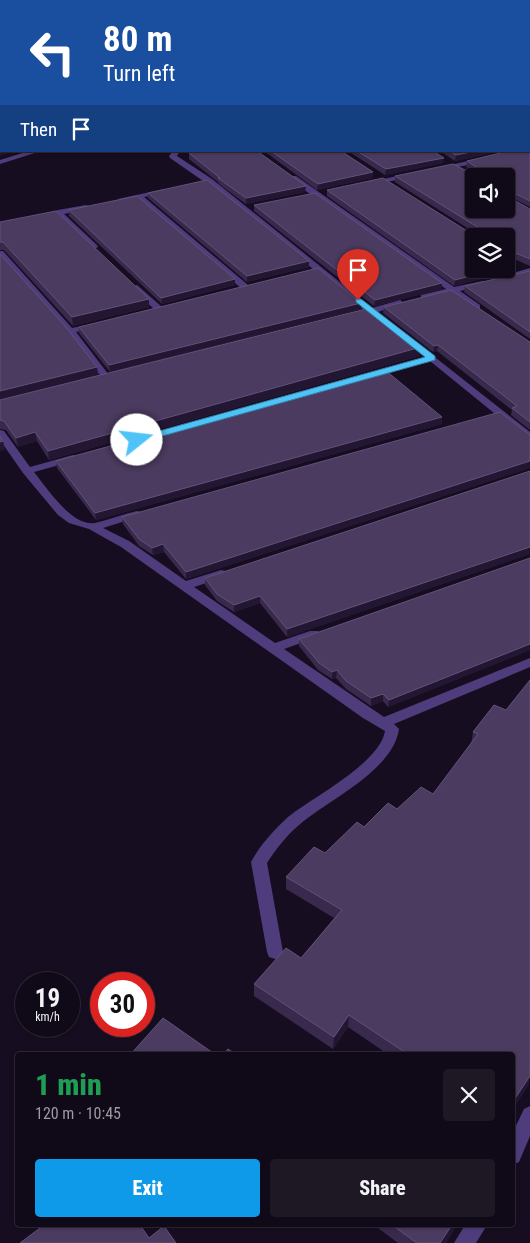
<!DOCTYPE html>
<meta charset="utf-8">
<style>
body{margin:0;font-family:"Roboto Condensed",sans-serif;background:#1e1825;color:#f1f3f6;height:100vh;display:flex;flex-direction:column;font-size:19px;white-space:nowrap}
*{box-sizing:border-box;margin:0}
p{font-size:16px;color:#9c9aa2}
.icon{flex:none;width:28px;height:28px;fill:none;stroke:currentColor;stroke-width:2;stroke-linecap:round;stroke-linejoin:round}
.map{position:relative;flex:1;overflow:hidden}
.sheet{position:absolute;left:15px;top:1052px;width:500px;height:175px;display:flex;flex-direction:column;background:#100a18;border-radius:5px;box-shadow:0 1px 4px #0004,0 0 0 1px #302b37}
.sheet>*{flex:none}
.guide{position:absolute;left:0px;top:0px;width:530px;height:152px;box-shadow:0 1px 4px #0004,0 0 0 1px #302b37;background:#1a4fa0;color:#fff;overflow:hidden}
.buttons{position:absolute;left:465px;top:168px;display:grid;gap:10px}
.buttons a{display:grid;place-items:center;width:50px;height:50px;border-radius:5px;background:#100a18;box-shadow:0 1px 4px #0004,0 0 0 1px #302b37;font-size:25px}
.speed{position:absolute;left:15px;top:972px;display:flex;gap:10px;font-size:25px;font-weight:700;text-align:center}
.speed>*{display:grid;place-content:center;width:65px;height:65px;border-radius:50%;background:#100a18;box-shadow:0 1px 4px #0004,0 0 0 1px #302b37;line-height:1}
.speed small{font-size:12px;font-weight:400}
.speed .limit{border:8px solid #d22;background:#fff;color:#111}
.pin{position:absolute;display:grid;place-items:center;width:42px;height:42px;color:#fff;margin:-51px -21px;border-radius:50% 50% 50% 0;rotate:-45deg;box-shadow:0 0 5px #0007}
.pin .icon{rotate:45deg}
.me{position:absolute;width:55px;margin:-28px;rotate:74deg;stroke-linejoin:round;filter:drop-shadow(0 0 4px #0008)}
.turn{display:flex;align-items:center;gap:18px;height:105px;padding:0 20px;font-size:22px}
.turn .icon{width:65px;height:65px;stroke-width:2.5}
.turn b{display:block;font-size:35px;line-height:42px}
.then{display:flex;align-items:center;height:48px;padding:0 20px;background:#0003;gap:10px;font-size:19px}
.round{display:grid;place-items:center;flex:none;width:52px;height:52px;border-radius:5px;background:#1e1825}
.summary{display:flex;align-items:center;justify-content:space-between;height:85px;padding:0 20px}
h1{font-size:30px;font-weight:800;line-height:38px;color:#1e9e55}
.button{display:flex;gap:10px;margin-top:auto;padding:10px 20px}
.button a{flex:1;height:58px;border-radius:5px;background:#0f9ae9;color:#fff;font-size:20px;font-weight:800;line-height:58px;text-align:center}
.button a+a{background:#1e1825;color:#f1f3f6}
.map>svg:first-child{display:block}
</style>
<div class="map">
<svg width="530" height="1243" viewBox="0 0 530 1243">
<rect width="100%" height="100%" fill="#160e20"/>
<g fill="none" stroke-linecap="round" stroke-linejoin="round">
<g fill="#4f3c7c" fill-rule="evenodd">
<rect x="529" y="82" width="1" height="4"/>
<path d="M29 151H41L0 164V160Z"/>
<path d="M173 151H180L177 156 212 179 372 308 400 300 404 303 378 312 380 315 379 317H373L369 314 356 316V312L364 310 206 183 170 158 169 156Z"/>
<path d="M482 158H485V162L440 170 436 168Z"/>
<path d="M411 173H414V177L369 185 365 183Z"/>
<path d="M290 176H296L454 287 483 281V285L460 291 480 305V309H474L451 293 421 299V295L446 289 290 180Z"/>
<path d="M164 189 168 191 167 193 144 197 248 285V289H242L136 199 122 201 118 199Z"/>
<path d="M86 205 90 207 89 209 64 214 97 245 98 247 94 249 57 215 42 218 38 216 58 210Z"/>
<path d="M0 251H3L72 328 97 323V327L76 332 109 375V379H103L67 333 0 258Z"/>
<path d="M530 268V274L504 280 500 277Z"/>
<path d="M137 285 162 307V311H156L134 290V286Z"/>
<path d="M408 336 530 432V440L526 439 430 361 375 377H369V373L425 357 405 341V337Z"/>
<path d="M0 430 4 431 30 467 73 455 77 456 78 458 77 460 34 472C47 488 72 527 95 523 109 520 123 514 137 511L141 512 143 514 141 516 103 528 129 541 186 581 221 570 225 571 227 574 225 577 194 587 275 643 310 631H318L320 634 318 637 284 649 384 717 530 658V667L394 724 399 729C393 771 329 799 299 825 286 836 276 849 267 863L283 952 281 957 275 959 269 957 267 952 251 862C260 845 274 830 288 817 313 797 380 763 385 731L363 718 121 547 89 529 69 523 58 515 23 473 0 440Z"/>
<path d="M530 1106V1136L519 1162 512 1165V1134L524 1109Z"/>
<path d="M465 1225H487L476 1243H454Z"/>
</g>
</g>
<g fill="#39294d">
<path d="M270 0H530V23H529V1H274Z"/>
<path d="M530 111V207L506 195V176L474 209H530V266L506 255 474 269 516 264 515 270 454 286 327 196V190L475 236 477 234 395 182V176L475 175 476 173 466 167 467 161 529 151Z"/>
<path d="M264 151H341L373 172 372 178 317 190Z"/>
<path d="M348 151H433L443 163 385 175Z"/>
<path d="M440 151H501L455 161Z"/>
<path d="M189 153 305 192 246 204 219 184 218 182 189 159Z"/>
<path d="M148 193 309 261V267L247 282 148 198Z"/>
<path d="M254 205 442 283V289L374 306 254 211Z"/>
<path d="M69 210 235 285 162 304 69 216Z"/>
<path d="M0 222 149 299V307L73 326 4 250H0Z"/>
<path d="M0 254 97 367 98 376 421 347 420 356 49 460 37 441 18 447 6 430 0 429Z"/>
<path d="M530 271V339L464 292 465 286Z"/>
<path d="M361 303V309L110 372 79 333V327Z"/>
<path d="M384 307 530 342V430L511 415 512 410 437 351 433 352 383 313Z"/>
<path d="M442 424 96 520 57 468 56 461Z"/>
<path d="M530 468 186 579 164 552 153 555 139 546 123 524 122 517Z"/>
<path d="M530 471V554L287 637 260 603 234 612 217 601 205 585V578Z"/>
<path d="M530 558V650L388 707 383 701 371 706 346 689 336 678 332 679 318 670 299 646V639Z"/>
<path d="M494 705 529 1084 512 1110V1055H389L348 1027 333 1049 254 996V984L301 958 334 918 286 889V877L325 853 364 827 397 809 433 794 471 744 473 732Z"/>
<path d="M374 1225H457L446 1243H398Z"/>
</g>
<g fill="#231633">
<path d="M0 150H1V151H16L0 156Z"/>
<path d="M476 151H501L455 161 456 155Z"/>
<path d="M444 158 443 163 385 175 386 169Z"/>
<path d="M373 172 372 178 317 190 318 184Z"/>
<path d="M306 186 305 192 246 204V198Z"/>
<path d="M309 261V267L247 282V276Z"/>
<path d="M516 264 515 270 454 286 455 280 498 269H506V267Z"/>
<path d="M235 279V285L162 304 161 298Z"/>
<path d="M442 283V289L374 306 375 300Z"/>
<path d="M149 299V307L73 326 72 317Z"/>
<path d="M361 303V309L110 372 109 365Z"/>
<path d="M438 345 437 351 433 352 434 346Z"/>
<path d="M421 347 420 356 49 460 48 451Z"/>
<path d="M97 367 98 376 0 400V391Z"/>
<path d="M442 417V424L96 520 95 513Z"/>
<path d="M35 432 37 441 18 447 16 438Z"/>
<path d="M3 441 5 450 0 451V442Z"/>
<path d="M530 461V468L186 579V572Z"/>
<path d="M163 544 164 552 153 555 152 548Z"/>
<path d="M530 547V554L287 637V629Z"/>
<path d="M260 596V603L234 612V605Z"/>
<path d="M530 644V650L388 707 389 700Z"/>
<path d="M337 670 336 678 332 679V672Z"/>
<path d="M383 694V701L371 706V698Z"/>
<path d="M349 1015 348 1027 333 1049 334 1037Z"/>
<path d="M530 1076 529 1084 512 1110V1103Z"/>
<path d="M452 1225H457L446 1243H440Z"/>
</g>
<g fill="#4b3b60" stroke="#625278">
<path d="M0 0H259V1H1Z"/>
<path d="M284 0H530V18H529V1H287Z"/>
<path d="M1 8V26H0V9Z"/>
<path d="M529 25H530V49L529 50Z"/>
<path d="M1 33V47L0 46V34Z"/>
<rect x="0" y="52" width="1" height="43"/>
<path d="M529 54 530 57V75L529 76Z"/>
<path d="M0 102H1V109L0 110Z"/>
<path d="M529 111H530V201L506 189V176H474V209H506V196L530 209V259L506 249V251V236H474V269H498L455 280 327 190 383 178 475 236 479 231V228L395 176 453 164 475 175 479 169 467 161 509 151H529Z"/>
<path d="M1 116V150H0V117Z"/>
<path d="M198 151H257L306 186 246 198 218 178H220L189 153Z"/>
<path d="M271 151H341L373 172 318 184Z"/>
<path d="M357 151H433L444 158 386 169Z"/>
<path d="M449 151H476L456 155Z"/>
<path d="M207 180 309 261 247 276 148 193Z"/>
<path d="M315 193 442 283 375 300 254 205Z"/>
<path d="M137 196 235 279 161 298 69 210Z"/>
<path d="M56 211 149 299 72 317 3 242H0V222Z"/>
<path d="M0 254 65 326 97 367 0 391Z"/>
<path d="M506 259 516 264 506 267Z"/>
<path d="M318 268 361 303 109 365 79 327Z"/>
<path d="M530 271V332L465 286Z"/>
<path d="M451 290 530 342V422L512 408 517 406 438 345 434 346 384 307Z"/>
<path d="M370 308 421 347 48 451 35 432 16 438 4 421 0 420V400Z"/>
<path d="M385 370 442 417 95 513 56 461Z"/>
<path d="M500 412 530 435V461L186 572 163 544 152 548 139 539 122 517Z"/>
<path d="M0 436 3 441 0 442Z"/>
<path d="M530 471V547L287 629 260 596 234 605 217 594 205 578Z"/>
<path d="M530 558V644L389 700 383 694 371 698 346 681 337 670 332 672 319 663 299 639Z"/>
<path d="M530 680V1067L529 1069 530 1070V1076L512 1103V1055H409L349 1015 334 1037 254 984 286 948 301 958 342 910 286 877 314 847 325 853 357 822 364 827 388 803 397 809 421 787 433 794 478 734 473 732 494 705 506 710Z"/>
<path d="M163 1018 216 1055H130Z"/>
<path d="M228 1049 237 1055H223Z"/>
<path d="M44 1225H140L149 1238 164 1226 176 1243H20Z"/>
<path d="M392 1225H452L440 1243H417Z"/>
</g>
<path fill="#4fc3f7" stroke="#337fa1" d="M356 299H361L435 356V360L141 442H134L133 440 134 438 425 357 356 302Z"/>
</svg>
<div class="buttons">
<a><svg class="icon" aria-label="sound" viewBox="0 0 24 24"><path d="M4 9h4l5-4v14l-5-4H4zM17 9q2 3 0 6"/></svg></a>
<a><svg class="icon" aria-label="layers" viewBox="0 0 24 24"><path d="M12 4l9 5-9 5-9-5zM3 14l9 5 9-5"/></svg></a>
</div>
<div class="speed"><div>19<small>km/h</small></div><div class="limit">30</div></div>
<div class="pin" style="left:358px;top:300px;background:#d93025"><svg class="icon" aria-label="arrive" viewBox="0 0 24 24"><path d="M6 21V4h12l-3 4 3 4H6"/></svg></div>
<svg class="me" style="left:137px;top:440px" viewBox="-20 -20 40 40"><circle r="19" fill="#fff"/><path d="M0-13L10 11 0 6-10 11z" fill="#4fc3f7"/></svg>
<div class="guide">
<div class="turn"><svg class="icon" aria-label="left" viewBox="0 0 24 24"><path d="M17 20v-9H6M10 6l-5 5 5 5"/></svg><div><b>80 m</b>Turn left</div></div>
<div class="then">Then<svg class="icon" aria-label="arrive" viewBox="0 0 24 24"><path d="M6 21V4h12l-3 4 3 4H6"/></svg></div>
</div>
<section class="sheet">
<div class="summary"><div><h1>1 min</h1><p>120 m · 10:45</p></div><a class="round"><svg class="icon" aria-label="close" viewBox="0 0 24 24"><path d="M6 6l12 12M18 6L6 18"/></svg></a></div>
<div class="button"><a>Exit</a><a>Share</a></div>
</section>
</div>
